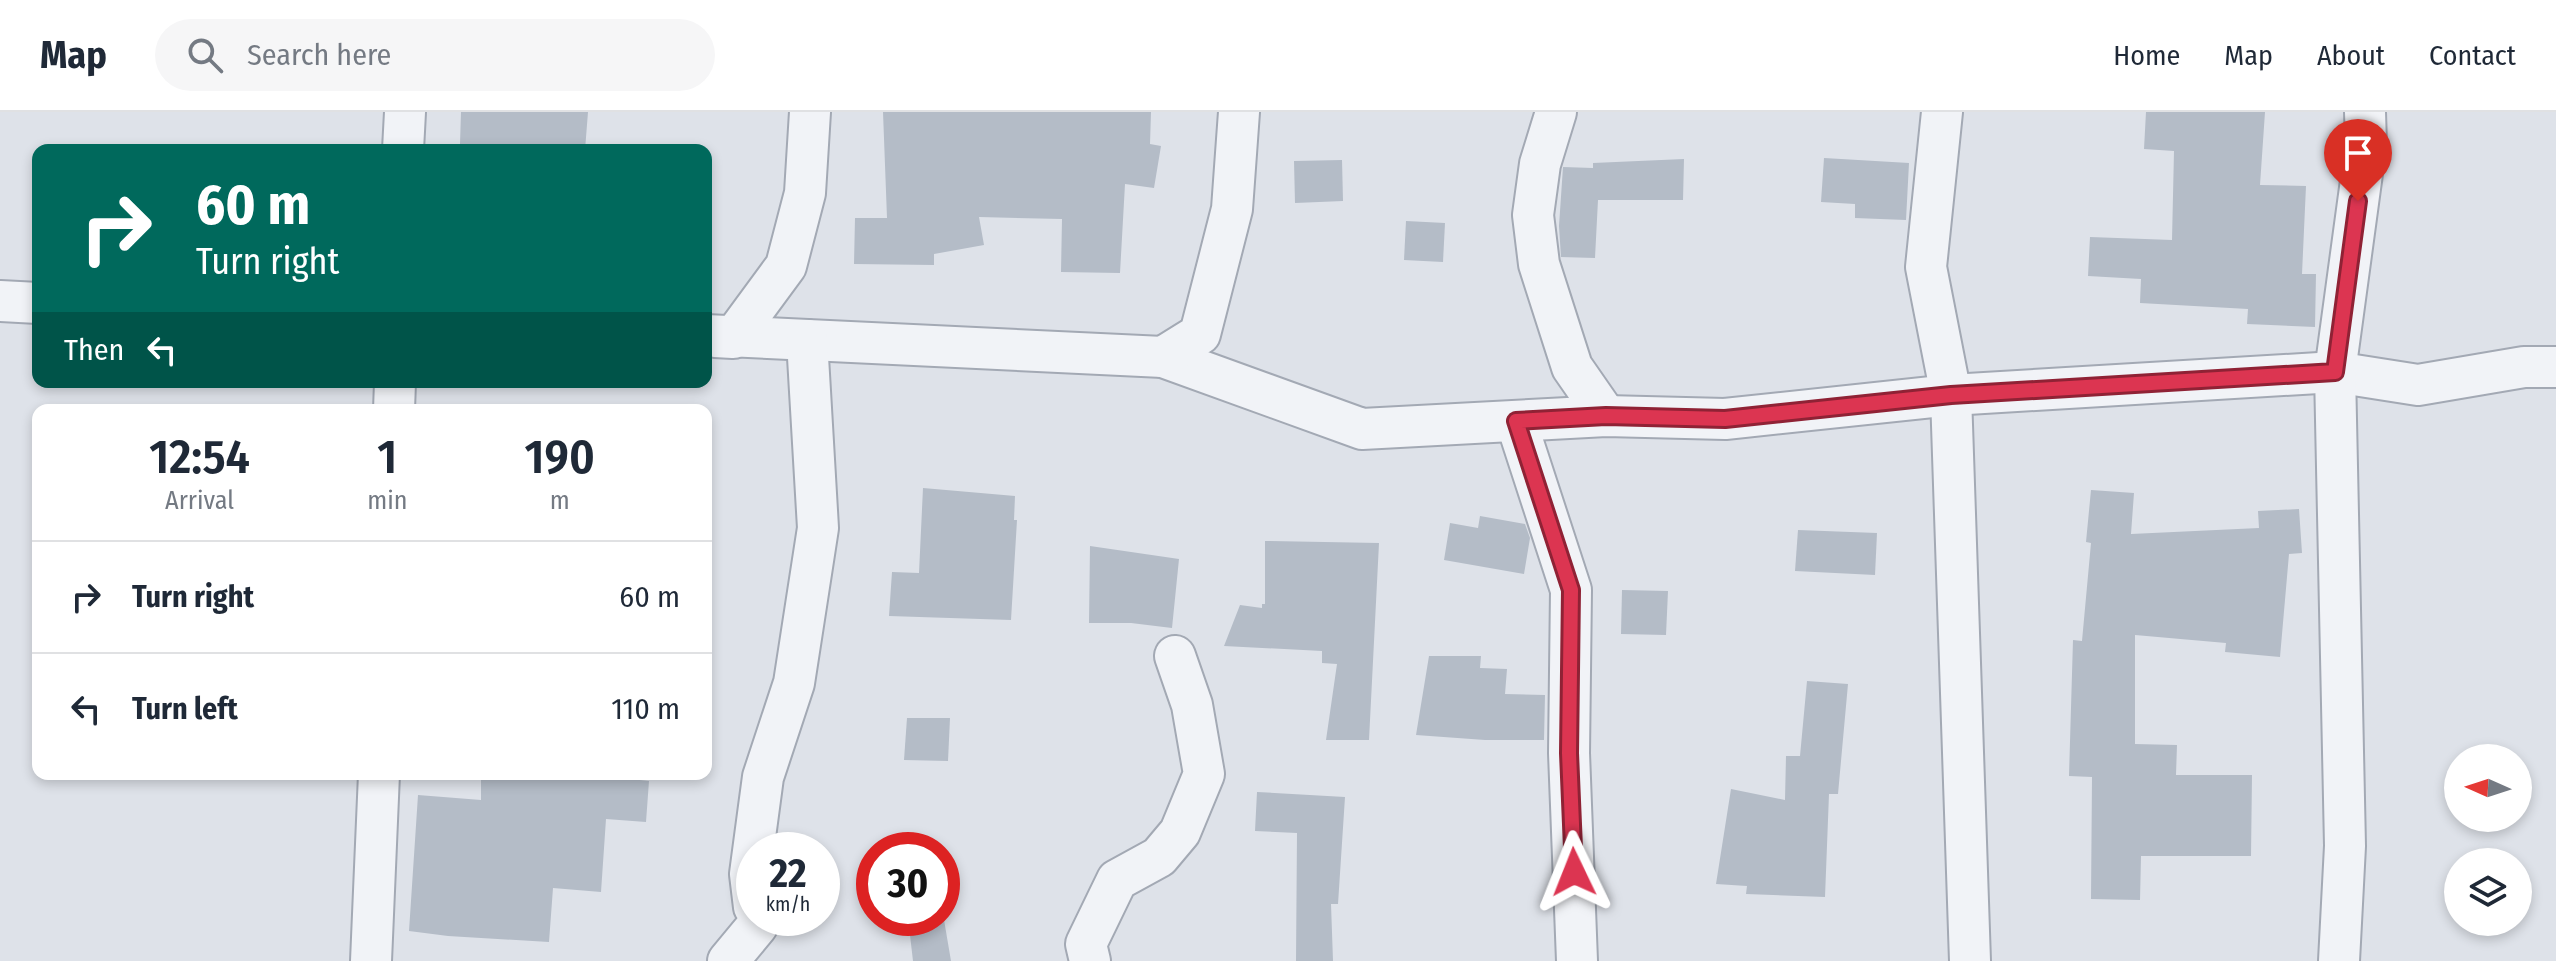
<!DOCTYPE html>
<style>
body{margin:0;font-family:"Fira Sans Condensed",sans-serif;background:#f6f6f7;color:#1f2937;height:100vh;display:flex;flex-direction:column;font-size:30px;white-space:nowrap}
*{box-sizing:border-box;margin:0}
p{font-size:26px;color:#747a83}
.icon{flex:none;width:44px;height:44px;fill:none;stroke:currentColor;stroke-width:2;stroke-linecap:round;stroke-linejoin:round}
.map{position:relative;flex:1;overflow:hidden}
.drawer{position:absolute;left:32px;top:292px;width:680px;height:376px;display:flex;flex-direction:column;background:#fff;border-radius:16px;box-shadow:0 4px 12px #0003}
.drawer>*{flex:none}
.hud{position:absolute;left:32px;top:32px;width:680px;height:244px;border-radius:16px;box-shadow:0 4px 12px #0003;background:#00695c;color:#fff;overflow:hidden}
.needle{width:52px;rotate:273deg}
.controls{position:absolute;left:2444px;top:632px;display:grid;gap:16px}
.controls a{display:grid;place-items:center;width:88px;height:88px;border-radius:50%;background:#fff;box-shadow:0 4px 12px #0003;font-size:40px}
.speed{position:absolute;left:736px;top:720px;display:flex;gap:16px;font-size:40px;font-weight:700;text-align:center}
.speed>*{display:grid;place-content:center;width:104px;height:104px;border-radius:50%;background:#fff;box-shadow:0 4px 12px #0003;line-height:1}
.speed small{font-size:20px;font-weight:400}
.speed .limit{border:12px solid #d22;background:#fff;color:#111}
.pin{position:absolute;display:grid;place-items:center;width:68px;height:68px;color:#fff;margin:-82px -34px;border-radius:50% 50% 50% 0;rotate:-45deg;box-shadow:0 0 8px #0007}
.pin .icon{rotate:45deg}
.me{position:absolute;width:88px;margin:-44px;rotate:358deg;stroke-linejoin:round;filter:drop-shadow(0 0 6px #0008)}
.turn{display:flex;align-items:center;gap:28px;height:168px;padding:0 32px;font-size:36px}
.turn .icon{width:104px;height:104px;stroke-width:2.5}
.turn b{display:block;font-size:56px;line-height:68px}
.then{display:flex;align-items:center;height:76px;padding:0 32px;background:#0003;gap:16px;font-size:30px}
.eta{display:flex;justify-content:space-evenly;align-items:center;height:136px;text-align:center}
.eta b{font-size:48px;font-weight:600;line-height:56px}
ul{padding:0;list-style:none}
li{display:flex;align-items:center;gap:24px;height:112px;padding:0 32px;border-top:2px solid #e0e1e3}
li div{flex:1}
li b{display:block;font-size:30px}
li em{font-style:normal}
header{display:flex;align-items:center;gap:48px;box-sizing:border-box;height:112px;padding:0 40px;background:#fff;border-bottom:2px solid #e0e1e3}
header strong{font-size:38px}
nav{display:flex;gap:44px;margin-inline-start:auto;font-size:28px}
.search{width:560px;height:72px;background:#f6f6f7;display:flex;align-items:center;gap:20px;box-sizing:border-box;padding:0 28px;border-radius:44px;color:#747a83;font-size:30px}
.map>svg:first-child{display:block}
</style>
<header>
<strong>Map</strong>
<div class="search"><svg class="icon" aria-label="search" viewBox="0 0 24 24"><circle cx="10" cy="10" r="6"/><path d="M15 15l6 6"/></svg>Search here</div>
<nav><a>Home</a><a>Map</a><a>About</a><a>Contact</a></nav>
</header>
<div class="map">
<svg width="2556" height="849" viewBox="0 0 2556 849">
<rect width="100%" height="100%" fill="#dee2e9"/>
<g fill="#b4bcc7">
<path d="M461 0H588L585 38H538L539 36 460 32Z"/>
<path d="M883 0H1151L1150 32 1161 34 1154 76 1125 72 1120 161 1061 160 1062 107 979 105 984 133 934 142V153L854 152 855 106H887Z"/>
<path d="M2146 0H2265L2260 73 2306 74 2302 162H2316L2315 215 2247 212 2248 197 2140 191 2141 167 2088 164 2090 125 2172 128 2174 39 2144 37Z"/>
<path d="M1824 46 1909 51 1906 108 1855 106V92L1821 90Z"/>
<path d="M1684 47 1683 88H1598L1595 146 1561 145 1559 114 1563 55 1593 56V51Z"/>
<path d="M1342 48 1343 89 1295 91 1294 49Z"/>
<path d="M1406 109 1445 111 1443 150 1404 148Z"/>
<path d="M923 376 1015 384 1014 408H1017L1011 508 889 504 892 460 919 461Z"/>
<path d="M2091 378 2134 381 2131 422 2259 416 2258 399 2299 397 2302 441 2289 442 2280 545 2225 540 2226 531 2135 523V632L2177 633 2176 663H2252L2251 744H2141L2140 788 2091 787 2092 665 2069 664 2073 528 2082 529 2091 431 2086 430Z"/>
<path d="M1480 404 1525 412 1530 426 1524 462 1444 448 1450 411 1478 416Z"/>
<path d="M1798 418 1877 421 1875 463 1795 459Z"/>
<path d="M1265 429 1379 431 1369 628H1326L1337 552 1322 551V539L1224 534 1240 493 1262 496V492H1265Z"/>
<path d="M1090 434 1179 447 1172 516 1131 511H1089Z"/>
<path d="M1622 478 1668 479 1666 523 1621 522Z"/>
<path d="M1429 544H1481L1480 556 1507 557 1505 582 1545 583 1544 628H1485L1416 623Z"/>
<path d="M1807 569 1848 572 1838 682H1829L1825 785 1746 782 1747 774 1716 772 1731 677 1785 688 1786 644H1800Z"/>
<path d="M907 606H950L948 649 904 648Z"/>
<path d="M481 662H603V664L649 669 646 710 606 707 601 780 553 776 549 830 448 824 409 819 418 683 481 688Z"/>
<path d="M1257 680 1345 685 1338 792H1331L1333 849H1296L1297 721 1255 719Z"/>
<path d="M942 796 951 849H913L908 806H942Z"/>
</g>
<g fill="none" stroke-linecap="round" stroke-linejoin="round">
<g stroke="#a3a9b4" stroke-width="44">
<g id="street">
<path d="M1556 0 1540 52 1533 103 1539 152 1572 255 1606 304"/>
<path d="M1942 0 1926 155 1951 283 1970 849"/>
<path d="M403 38 405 0"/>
<path d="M0 189 38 191"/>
<path d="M706 223 1163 245 1362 317 1606 304 1725 307 1951 283 2335 260 2418 273 2524 255H2556"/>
<path d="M715 225 733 226 786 154 805 81 810 0"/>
<path d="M1163 245 1200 222 1232 97 1239 0"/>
<path d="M394 298 395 270"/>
<path d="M1516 309 1571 478 1569 641 1577 849"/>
<path d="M754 795 750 762 763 665 794 571 818 416 807 228"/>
<path d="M371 849 379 662"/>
<path d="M728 849 757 814"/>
<path d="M1090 849 1086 832 1117 768 1159 745 1180 720 1204 662 1192 593 1175 544"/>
<path d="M2339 849 2345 734 2335 260 2366 32 2365 0"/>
</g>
</g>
<use href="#street" stroke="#f1f3f7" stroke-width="40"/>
</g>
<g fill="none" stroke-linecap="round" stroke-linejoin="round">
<g stroke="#8f2235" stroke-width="20">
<path id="route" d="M1574 760 1569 641 1571 478 1516 309 1606 304 1725 307 1951 283 2335 260 2358 89"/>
</g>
<use href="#route" stroke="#dc3551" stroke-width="14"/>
</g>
</svg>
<div class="controls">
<a><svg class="needle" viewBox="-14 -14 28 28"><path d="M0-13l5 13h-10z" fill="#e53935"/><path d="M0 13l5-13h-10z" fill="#747a83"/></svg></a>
<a><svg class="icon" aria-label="layers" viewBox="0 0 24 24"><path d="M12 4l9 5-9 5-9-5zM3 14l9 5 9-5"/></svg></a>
</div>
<div class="speed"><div>22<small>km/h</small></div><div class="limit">30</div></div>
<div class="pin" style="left:2358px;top:89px;background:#d93025"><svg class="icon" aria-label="arrive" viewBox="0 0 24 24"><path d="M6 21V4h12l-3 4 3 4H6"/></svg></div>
<svg class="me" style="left:1574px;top:760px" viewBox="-20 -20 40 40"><path d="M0-17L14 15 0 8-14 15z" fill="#dc3551" stroke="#fff" stroke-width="4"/></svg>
<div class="hud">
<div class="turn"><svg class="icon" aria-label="right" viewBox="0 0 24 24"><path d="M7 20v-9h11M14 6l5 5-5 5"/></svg><div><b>60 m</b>Turn right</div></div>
<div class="then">Then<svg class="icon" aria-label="left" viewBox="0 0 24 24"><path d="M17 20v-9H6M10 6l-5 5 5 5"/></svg></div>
</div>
<section class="drawer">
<div class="eta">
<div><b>12:54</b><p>Arrival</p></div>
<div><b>1</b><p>min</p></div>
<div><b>190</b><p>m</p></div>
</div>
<ul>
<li><svg class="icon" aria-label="right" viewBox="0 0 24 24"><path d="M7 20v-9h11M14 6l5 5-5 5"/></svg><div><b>Turn right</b></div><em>60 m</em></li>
<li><svg class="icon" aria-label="left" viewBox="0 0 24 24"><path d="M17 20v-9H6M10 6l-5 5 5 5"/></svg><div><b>Turn left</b></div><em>110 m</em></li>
</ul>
</section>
</div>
